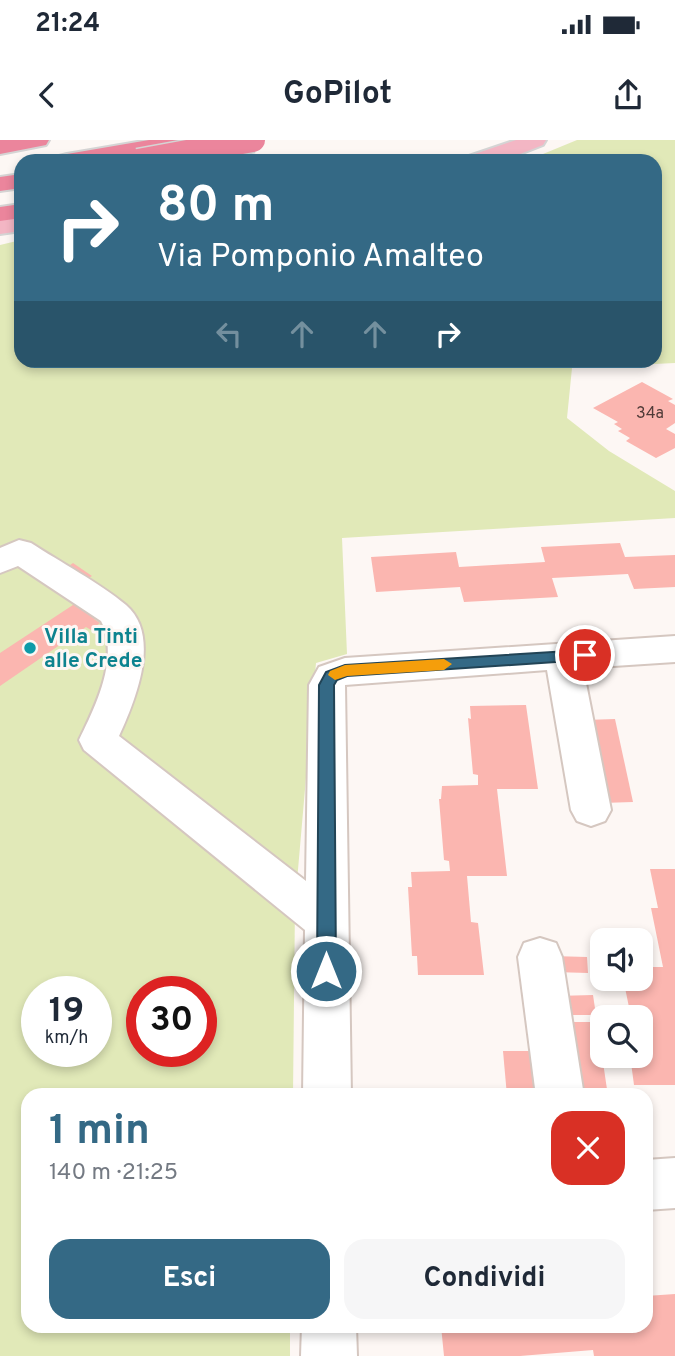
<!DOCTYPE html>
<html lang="it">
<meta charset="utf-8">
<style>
body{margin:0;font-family:Overpass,sans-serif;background:#f6f6f7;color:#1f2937;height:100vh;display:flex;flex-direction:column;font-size:26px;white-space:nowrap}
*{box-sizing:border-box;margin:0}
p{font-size:23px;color:#747a83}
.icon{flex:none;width:38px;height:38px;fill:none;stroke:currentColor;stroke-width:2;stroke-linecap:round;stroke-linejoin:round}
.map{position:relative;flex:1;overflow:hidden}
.panel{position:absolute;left:21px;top:948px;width:632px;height:245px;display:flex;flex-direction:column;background:#fff;border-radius:21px;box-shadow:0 4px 10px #0003}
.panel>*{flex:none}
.top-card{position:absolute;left:14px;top:14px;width:648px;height:214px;border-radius:21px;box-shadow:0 4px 10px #0003;background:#346985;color:#fff;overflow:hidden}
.fabs{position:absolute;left:590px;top:788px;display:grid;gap:14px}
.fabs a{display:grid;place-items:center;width:63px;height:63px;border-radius:14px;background:#fff;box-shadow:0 4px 10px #0003;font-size:35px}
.speed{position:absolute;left:21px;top:836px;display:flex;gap:14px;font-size:35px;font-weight:700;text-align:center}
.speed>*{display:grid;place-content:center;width:91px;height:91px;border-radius:50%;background:#fff;box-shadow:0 4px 10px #0003;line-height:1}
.speed small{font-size:18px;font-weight:400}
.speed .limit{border:10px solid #d22;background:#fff;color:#111}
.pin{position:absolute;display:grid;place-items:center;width:60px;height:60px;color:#fff;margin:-30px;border:4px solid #fff;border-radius:50%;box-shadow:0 2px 7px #0007}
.me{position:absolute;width:77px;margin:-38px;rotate:0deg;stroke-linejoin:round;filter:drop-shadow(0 0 5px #0008)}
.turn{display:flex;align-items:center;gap:24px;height:147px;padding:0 28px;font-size:32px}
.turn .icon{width:91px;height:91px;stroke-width:2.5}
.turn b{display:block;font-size:49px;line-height:60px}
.lanes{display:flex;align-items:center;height:66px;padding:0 28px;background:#0003;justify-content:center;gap:35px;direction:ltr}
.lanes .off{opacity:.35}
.round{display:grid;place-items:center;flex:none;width:74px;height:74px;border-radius:21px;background:#f6f6f7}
.summary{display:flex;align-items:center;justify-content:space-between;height:119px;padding:0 28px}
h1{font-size:42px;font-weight:700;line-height:52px;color:#346985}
.primary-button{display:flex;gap:14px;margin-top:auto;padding:14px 28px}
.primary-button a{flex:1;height:80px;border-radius:21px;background:#346985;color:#fff;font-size:28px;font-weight:700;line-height:80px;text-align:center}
.primary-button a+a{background:#f6f6f7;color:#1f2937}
.status{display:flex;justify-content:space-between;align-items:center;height:49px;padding:0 35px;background:#fff;direction:ltr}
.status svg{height:19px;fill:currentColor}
header{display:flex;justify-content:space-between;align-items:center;height:91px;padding:0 28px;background:#fff;font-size:32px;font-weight:700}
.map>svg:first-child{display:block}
</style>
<div class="status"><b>21:24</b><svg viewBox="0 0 49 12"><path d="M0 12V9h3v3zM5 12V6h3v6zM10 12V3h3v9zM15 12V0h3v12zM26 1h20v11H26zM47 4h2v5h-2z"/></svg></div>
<header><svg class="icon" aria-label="back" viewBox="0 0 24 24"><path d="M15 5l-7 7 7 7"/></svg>GoPilot<svg class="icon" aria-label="share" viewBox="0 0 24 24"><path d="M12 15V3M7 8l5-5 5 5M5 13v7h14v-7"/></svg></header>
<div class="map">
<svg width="675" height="1216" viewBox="0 0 675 1216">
<rect width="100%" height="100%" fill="#fdf7f4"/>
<path fill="#e1e9b8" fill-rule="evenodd" d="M577 0H675V223L572 228 567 278 609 311 675 351V378L342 398 347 514 316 523 295 764 293 955 28 956V1186L290 1187V1216H0V105L21 100V220H654V21H526ZM37 852H96V912H37ZM142 852H201V912H142Z"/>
<g fill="#fbb6b0">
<path d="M642 242 673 259 668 261 675 265V283L666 289 675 294V308L656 318 626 301 630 298 618 291 622 289 614 284 618 282 593 268Z"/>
<path d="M620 403 625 417 675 415V447L634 449 628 434 552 438 558 457 464 462 460 447 376 452 371 417 456 412 459 427 545 422 541 407Z"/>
<path d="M73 423 92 436 79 444 60 432Z"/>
<path d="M76 463 97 477 94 479 100 483 91 490 86 487 0 546V513Z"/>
<path d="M526 565 538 649H497L507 736H467L471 782 478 783 484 835H418L417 816H412L408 747H412L411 732 450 731 449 721 444 720 439 659H441L442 646 478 645V635L473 634 468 578 471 579 470 566Z"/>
<path d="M615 579 633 662 602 663 585 580Z"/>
<path d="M650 729H675V945H634L630 915H640V877H623V872H630L623 838H640V827H663L651 768H658Z"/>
<path d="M552 816 587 817 588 833 554 832Z"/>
<path d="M593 855 596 875H559L556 856Z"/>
<path d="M561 882H597L608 956H571Z"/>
<path d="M503 911H541L547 956H507Z"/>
<path d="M675 1154V1216H594L593 1210 520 1216H444L441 1186H646V1156Z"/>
</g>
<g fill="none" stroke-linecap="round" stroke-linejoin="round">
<g stroke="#d5c7c0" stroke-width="4">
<g id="minor">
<path d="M19 400 31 403C60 422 100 443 126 465 162 496 135 561 119 596L306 741 309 545 319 527 345 518 675 496V522L583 528 611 670 605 681 591 686 577 681 571 670 547 530 345 545 351 956H303L305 790 84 610 79 600C95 567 120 518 101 481L18 426 0 433V408Z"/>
<path d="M540 798 556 803 562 817 584 956H536L518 817 524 803Z"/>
<path d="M675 1018V1068L646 1070V1020Z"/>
<path d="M302 1186H356L357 1216H301Z"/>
</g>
</g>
<g stroke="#d5d4d4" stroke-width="4">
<g id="major">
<path d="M516 0H546L543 5 502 21H466L469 16Z"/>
<path d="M21 77V91L0 94V80Z"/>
</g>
</g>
<g stroke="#d5d4d4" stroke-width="4">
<g id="highway">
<path d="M0 0H49L46 5 0 14Z"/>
<path d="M149 0H197L194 5 186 6 104 21H56L59 16 67 14Z"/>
<path d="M21 34V48L0 51V37Z"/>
<path d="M21 64V78L0 81V67Z"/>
</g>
</g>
<use href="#minor" fill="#fff" fill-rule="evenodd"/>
<use href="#major" fill="#f3b6c4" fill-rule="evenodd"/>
<use href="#highway" fill="#eb859c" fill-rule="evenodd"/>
<g stroke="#d5d4d4" stroke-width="27" stroke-linecap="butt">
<path id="highway-bridge" d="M138 21 253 0"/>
</g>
<use href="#highway-bridge" stroke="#eb859c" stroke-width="24"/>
</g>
<path fill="#346985" stroke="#224456" stroke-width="2" d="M585 510 593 515 585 520 347 536 337 540 334 545 336 831 333 837 326 839 320 837 317 831 319 545 326 532 345 525Z"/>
<path fill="#f59e0b" d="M444 519 452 524 444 530 347 536 335 540 328 535 330 531 345 525Z"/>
<circle fill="#0f9aa8" stroke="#fdf7f4" stroke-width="2.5" cx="30" cy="508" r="7"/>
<g text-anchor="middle" stroke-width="6" stroke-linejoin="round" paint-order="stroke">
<g font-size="16" fill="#503b38">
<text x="650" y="278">34a</text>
</g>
<g font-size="21" font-weight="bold" fill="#0d838f" stroke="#fdf7f4" text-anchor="start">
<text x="44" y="503">Villa Tinti<tspan x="44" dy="24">alle Crede</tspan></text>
</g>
</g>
</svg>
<div class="fabs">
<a><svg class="icon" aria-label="sound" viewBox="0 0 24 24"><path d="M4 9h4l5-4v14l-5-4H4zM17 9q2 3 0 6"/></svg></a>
<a><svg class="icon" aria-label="search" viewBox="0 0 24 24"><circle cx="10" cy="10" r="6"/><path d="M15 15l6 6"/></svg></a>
</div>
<div class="speed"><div>19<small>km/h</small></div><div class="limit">30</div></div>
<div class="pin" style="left:585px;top:515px;background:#d93025"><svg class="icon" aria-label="arrive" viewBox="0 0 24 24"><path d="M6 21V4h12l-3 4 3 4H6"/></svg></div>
<svg class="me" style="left:326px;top:831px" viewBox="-20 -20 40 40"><circle r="17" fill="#346985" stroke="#fff" stroke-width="3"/><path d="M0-11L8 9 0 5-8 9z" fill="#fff"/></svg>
<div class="top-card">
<div class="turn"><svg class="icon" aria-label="right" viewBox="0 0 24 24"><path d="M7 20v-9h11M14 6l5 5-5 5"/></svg><div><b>80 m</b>Via Pomponio Amalteo</div></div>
<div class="lanes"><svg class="icon off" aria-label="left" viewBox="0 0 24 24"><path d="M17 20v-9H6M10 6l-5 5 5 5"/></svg><svg class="icon off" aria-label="ahead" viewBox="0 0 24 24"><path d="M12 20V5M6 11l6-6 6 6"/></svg><svg class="icon off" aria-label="ahead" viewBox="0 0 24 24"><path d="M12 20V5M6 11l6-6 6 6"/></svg><svg class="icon" aria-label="right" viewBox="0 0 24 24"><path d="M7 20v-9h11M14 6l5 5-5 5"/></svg></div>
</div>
<section class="panel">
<div class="summary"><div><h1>1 min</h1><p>140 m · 21:25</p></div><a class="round" style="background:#d93025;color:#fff"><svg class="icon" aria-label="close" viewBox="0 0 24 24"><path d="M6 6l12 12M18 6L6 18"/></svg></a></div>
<div class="primary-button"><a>Esci</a><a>Condividi</a></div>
</section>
</div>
